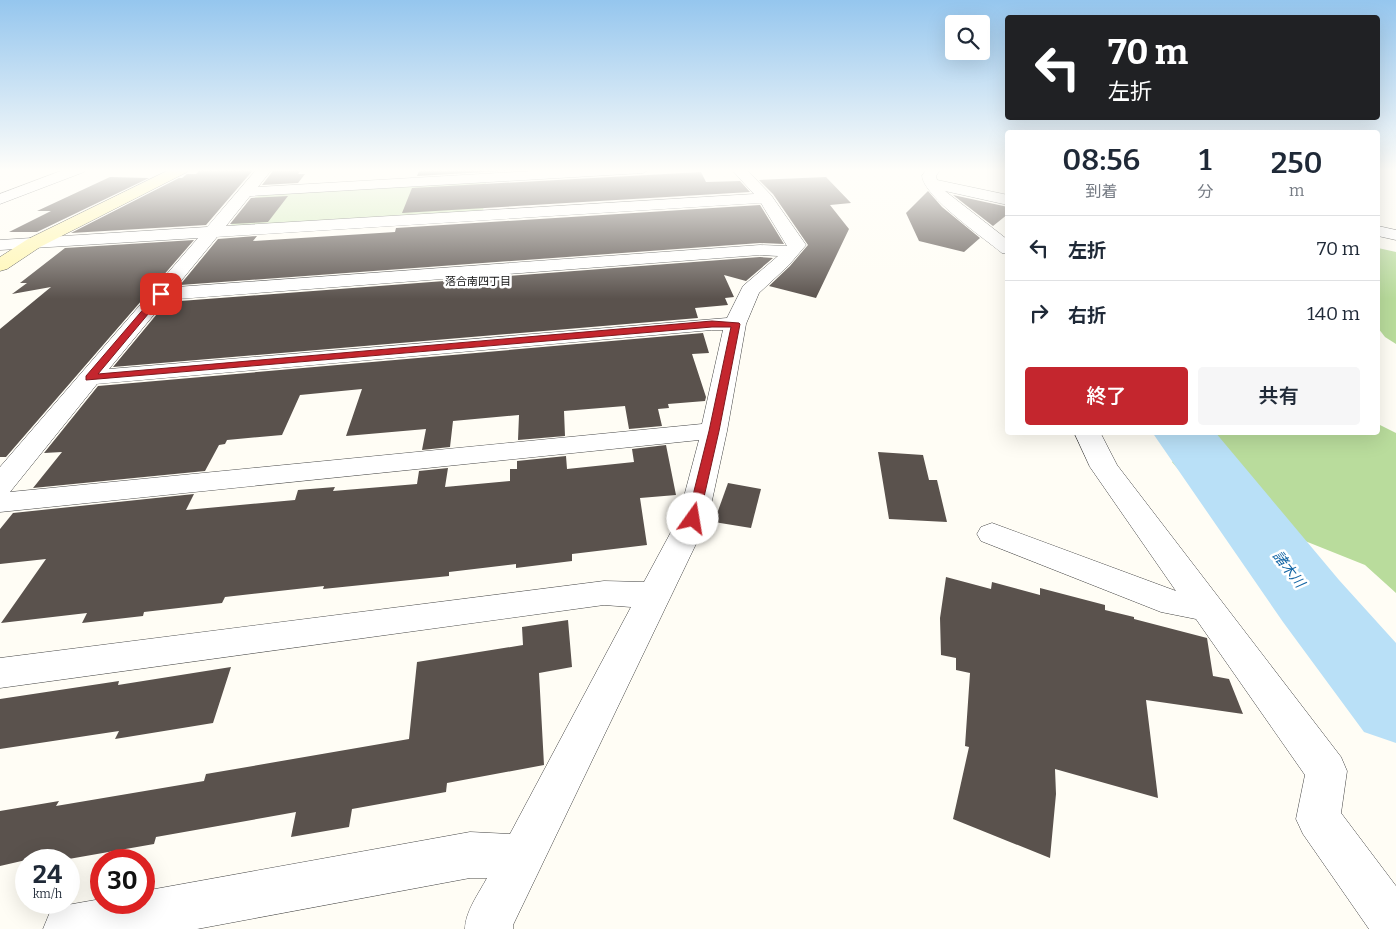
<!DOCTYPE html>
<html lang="ja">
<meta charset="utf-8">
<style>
body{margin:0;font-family:Bitter,"Noto Sans JP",serif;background:#f6f6f7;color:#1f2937;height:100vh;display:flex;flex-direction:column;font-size:19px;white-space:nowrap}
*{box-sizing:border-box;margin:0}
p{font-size:16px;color:#747a83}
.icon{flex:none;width:28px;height:28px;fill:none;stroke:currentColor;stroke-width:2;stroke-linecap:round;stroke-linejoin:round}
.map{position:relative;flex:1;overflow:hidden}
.drawer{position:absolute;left:1005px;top:130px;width:375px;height:305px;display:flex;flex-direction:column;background:#fff;border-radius:5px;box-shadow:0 5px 20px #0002}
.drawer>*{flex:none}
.top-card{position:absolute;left:1005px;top:15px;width:375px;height:105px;border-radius:5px;box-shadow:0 5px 20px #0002;background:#202124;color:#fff;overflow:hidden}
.buttons{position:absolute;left:945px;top:15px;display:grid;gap:10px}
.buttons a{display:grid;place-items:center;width:45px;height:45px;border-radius:5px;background:#fff;box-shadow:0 5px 20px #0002;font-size:25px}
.speed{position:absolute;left:15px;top:849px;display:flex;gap:10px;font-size:25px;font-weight:700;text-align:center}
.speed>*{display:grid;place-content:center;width:65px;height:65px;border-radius:50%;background:#fff;box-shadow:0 5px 20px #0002;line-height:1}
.speed small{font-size:12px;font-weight:400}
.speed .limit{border:8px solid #d22;background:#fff;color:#111}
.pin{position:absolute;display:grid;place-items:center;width:42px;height:42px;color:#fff;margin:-21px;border-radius:10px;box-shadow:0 2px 8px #0006}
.me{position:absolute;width:55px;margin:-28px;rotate:13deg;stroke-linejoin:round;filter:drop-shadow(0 0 4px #0008)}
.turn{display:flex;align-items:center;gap:18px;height:105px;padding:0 20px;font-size:22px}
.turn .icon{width:65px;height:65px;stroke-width:2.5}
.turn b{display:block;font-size:35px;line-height:42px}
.eta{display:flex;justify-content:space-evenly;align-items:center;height:85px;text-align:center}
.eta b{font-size:30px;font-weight:600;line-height:35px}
.button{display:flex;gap:10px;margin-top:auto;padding:10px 20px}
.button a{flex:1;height:58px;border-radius:5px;background:#c4262e;color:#fff;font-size:20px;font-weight:600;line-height:58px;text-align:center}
.button a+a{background:#f6f6f7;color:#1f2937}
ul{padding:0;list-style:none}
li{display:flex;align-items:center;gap:15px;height:65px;padding:0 20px;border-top:1px solid #e0e1e3}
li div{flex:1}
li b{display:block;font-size:19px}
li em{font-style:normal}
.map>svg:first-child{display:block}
</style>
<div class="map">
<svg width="1396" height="929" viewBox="0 0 1396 929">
<rect width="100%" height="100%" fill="#fffdf5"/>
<path fill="#d5ebbd" d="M486 182 483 212 239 228 231 225 253 198 264 194Z"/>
<g fill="#b9dc9c">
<path d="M1378 248 1396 252V344L1385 337 1378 328Z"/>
<path d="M1378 424 1396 433V593L1365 565 1207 502 1172 462 1206 433 1378 432Z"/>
</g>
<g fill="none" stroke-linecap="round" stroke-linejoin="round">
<path fill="#b9e0f7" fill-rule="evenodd" d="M1152 432H1215L1339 580 1396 643V743L1364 732 1283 622Z"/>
</g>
<g fill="#5a524d">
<path d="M201 169H254L206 225 71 233 179 178H182L187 174H196Z"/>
<path d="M420 169H534L417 176Z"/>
<path d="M301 170 298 174H305L298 183 262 185 273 171Z"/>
<path d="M701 172 706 182 740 181 750 192 402 213 412 188Z"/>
<path d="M110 177 149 178 37 232H9L51 211H37Z"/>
<path d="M826 177 851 203 830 205 849 229 816 298 769 286 790 266 808 245 773 194 759 180Z"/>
<path d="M928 191 942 207 980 238 964 252 919 241 906 213Z"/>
<path d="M953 195 1008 207V214L993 226Z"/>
<path d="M288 196 268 222 230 224 251 198Z"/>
<path d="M760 205 784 244 760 243 180 285 218 239 257 236 253 241 395 232 396 228Z"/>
<path d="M194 240 6 457H0V329L51 287 12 294 27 283H20L65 248Z"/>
<path d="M760 257 773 258 746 281 724 275 734 297 725 298 728 305 695 308 698 318 113 367 167 302Z"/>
<path d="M703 333 709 353 692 354 706 397 705 401 668 404 669 408 658 409 662 426 629 429 625 406 564 411 565 436 518 440 519 415 453 421 450 447 422 450 426 429 346 436 362 389 300 395 282 435 227 440 225 444 219 445 205 471 33 488 62 452 44 453 98 386Z"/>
<path d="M666 445 676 495 640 498 647 545 572 554V561L516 568V564L449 572V576L323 589 324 586 225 597 222 603 144 612 143 616 82 623 87 613 1 623 46 559 0 564V529L13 513 194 494 186 510 295 500 298 490 335 487 333 491 417 484 419 471 448 468 445 487 510 481V469H517V461L566 456 567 469 634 462 632 449Z"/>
<path d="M878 452 923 455 929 480H937L947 522 889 519Z"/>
<path d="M728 483 761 489 751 528 714 522Z"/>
<path d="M946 577 991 589 992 582 1040 595V588L1105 605V610L1134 617V619L1207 638 1213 676 1229 679 1243 714 1146 700 1158 798 1055 769 1056 794 1050 858 953 819 969 747 965 746 970 673 956 670V658L941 655 940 618Z"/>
<path d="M568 620 572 667 539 673 544 765 447 783 446 792 352 809 349 827 291 837 296 812 156 837 154 844 63 860H26L0 866V811L59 801 56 806 204 781 206 774 409 739 417 662 523 645 522 627Z"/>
<path d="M231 667 213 723 115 739 119 731 0 749V699L119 681 118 685Z"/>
</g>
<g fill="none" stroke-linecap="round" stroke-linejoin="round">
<g stroke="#444" stroke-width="1">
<g id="street">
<path d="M66 169H86L84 172 0 204V194Z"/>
<path d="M257 169H272L258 187 568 169H650L643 173 250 196 226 226 754 194 731 169H746L771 195 806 245 789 265 759 293 746 324 727 431 708 519 513 925V929H465C465 912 479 893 487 878H470L197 929H43L50 912 67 905 101 899V902H144V891L470 832 510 834 631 607 604 605 0 688V658L604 581 644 582 678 519 699 440 0 512V467L198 238 0 250V240L207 227ZM761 203 787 246 760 245 176 287 217 237ZM760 255 778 256 743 286 727 318 109 369 166 300ZM712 330H723L702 424 10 492 97 384Z"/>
<path d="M927 169H941L936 176 937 180 1008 195V205L945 191 1008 240V254L1002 253C984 238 924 197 922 176Z"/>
<path d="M1378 226 1396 230V240L1378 236Z"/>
<path d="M1074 432H1100L1117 465 1341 757 1347 771 1341 813 1396 886V929H1369L1303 834 1296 819 1305 775 1196 619 1161 612 981 541 977 534 981 527 992 523 1176 591 1090 467Z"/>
</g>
</g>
<g stroke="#333" stroke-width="1">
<path id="secondary" d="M171 169H189L187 172 40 247 7 269 0 271V257L28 239Z"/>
</g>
<use href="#street" fill="#fff" fill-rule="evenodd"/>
<use href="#secondary" fill="#fff6b0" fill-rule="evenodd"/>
</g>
<linearGradient id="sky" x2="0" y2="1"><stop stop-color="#95c6ee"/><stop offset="0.57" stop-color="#fffefa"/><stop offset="1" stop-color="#fffefa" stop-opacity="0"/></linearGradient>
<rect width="1396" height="299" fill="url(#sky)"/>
<path fill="#c4262e" stroke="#7f191e" d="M161 291 165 294 164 295 98 374 712 321 739 323 740 324 719 431 699 519 693 523 687 519 709 431 731 327H712L86 380V376L158 292Z"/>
<g text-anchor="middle" stroke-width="5" stroke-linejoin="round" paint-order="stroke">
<g font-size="11" fill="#111" stroke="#fff">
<text x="478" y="285">落合南四丁目</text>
</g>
<g font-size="14" font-style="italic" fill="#1768a6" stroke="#fff">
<text transform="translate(1289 569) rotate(52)" y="5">諸木川</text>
</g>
</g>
</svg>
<div class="buttons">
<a><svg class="icon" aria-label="search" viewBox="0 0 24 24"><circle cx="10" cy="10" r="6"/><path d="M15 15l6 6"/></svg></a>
</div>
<div class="speed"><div>24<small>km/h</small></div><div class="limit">30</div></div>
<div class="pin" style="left:161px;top:294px;background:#d93025"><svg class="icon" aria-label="arrive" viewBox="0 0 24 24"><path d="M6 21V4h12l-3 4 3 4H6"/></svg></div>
<svg class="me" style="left:693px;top:519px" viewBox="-20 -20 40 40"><circle r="19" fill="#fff"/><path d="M0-13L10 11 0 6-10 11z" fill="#c4262e"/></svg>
<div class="top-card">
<div class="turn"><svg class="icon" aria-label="left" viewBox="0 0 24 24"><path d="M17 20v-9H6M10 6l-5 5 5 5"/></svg><div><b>70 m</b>左折</div></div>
</div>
<section class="drawer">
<div class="eta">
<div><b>08:56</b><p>到着</p></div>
<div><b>1</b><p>分</p></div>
<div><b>250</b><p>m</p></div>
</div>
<ul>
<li><svg class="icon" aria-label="left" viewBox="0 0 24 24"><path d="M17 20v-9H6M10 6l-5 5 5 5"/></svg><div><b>左折</b></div><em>70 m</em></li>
<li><svg class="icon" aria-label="right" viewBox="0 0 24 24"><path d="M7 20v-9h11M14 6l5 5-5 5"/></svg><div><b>右折</b></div><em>140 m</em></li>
</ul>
<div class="button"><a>終了</a><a>共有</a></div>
</section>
</div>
